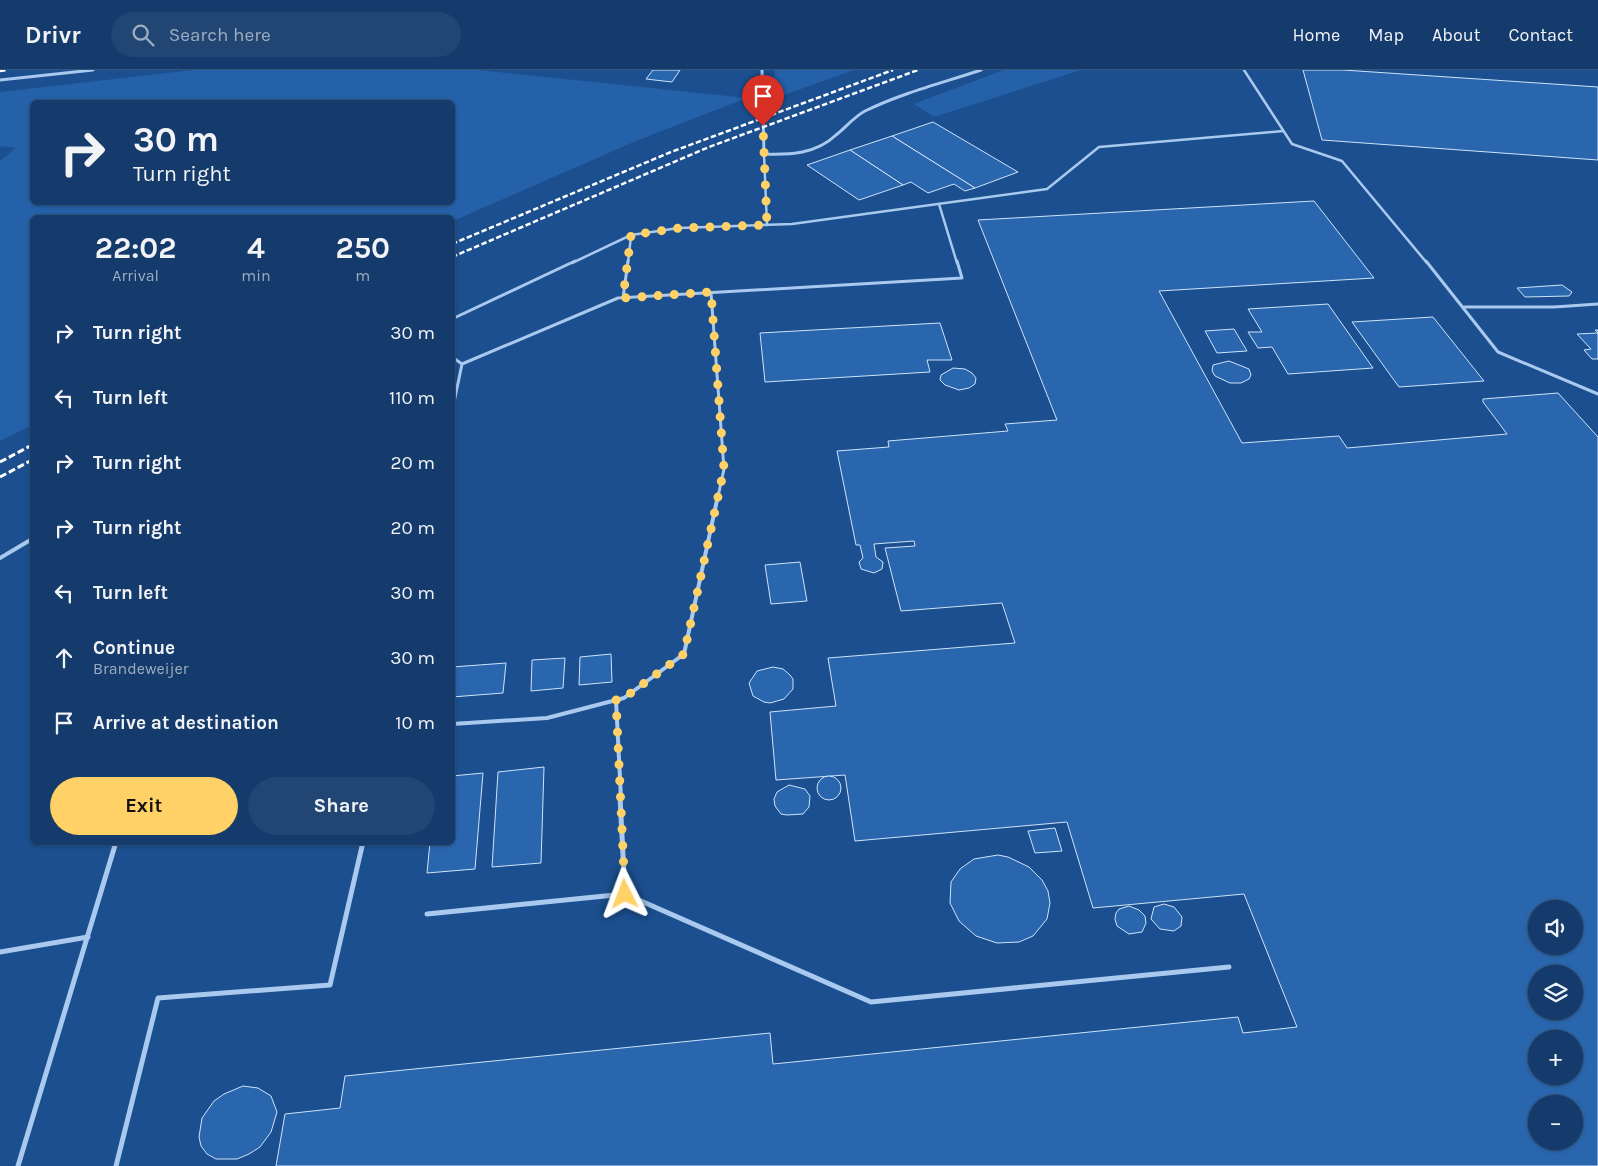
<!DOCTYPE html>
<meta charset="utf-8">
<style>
body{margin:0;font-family:Karla,sans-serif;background:#214673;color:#f1f3f6;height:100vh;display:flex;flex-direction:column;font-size:19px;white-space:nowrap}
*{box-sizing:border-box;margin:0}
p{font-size:16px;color:#9dadc1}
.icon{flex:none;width:28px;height:28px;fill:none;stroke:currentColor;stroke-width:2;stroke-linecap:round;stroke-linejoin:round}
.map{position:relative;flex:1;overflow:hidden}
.sheet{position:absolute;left:30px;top:145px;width:425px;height:630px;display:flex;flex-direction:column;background:#143b6b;border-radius:8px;box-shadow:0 1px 4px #0004,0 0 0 1px #33557e}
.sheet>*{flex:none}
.hud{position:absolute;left:30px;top:30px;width:425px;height:105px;border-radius:8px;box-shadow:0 1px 4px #0004,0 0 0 1px #33557e;background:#143b6b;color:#f1f3f6;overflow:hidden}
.buttons{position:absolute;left:1528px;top:830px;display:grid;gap:10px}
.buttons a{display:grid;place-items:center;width:55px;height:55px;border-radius:50%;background:#143b6b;box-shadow:0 1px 4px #0004,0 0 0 1px #33557e;font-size:25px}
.pin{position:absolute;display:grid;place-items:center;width:42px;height:42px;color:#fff;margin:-51px -21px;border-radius:50% 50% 50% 0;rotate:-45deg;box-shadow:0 0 5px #0007}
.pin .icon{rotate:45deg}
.me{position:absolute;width:55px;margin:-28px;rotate:357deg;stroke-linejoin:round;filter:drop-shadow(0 0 4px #0008)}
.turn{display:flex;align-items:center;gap:18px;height:105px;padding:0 20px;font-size:22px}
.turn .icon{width:65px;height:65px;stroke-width:2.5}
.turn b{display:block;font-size:35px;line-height:42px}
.eta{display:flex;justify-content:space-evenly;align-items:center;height:85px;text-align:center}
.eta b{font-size:30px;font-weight:700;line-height:35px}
.primary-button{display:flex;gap:10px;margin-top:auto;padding:10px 20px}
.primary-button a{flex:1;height:58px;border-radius:30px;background:#ffd166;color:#111;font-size:20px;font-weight:700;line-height:58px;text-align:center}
.primary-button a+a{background:#214673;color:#f1f3f6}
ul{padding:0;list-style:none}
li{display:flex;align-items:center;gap:15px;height:65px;padding:0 20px}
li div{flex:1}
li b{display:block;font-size:19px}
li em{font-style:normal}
header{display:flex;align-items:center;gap:30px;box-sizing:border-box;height:70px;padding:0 25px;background:#143b6b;border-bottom:1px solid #33557e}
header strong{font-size:24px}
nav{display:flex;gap:28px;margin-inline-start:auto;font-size:18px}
.search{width:350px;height:45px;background:#214673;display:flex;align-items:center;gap:12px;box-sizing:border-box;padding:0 18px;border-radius:28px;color:#9dadc1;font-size:19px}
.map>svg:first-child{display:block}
</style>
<header>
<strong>Drivr</strong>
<div class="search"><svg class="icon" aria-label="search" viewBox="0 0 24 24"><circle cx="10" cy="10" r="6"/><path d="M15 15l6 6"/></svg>Search here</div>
<nav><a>Home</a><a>Map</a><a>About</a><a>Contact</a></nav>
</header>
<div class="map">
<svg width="1598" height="1096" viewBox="0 0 1598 1096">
<rect width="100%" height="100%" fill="#1b4f8f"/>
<g fill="#2461a8" fill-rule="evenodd">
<path d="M193 0H478L747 28 636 71 453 151 452 148H32V355L0 371V91L16 78 0 76V22ZM32 32H452V132H32Z"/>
<path d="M775 0H854L773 29Z"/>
<path d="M1003 0H1081L934 47 914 34Z"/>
</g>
<g fill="#2a66ad" stroke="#cfe3fa" fill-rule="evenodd">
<path d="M653 0H680L672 12 646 9Z"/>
<path d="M1303 0H1343L1598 17V90L1322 70Z"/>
<path d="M933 52 1018 102 975 118 892 66Z"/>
<path d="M892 66 975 118 965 121 954 114 928 123 911 112 903 115 850 80Z"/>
<path d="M850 80 903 115 859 130 807 95Z"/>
<path d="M1314 131 1374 208 1159 221 1242 373 1339 366 1347 378 1507 364 1483 332V329L1558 323 1598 367V1096H276L285 1044 340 1038 345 1006 770 963 773 994 1238 947 1243 963 1297 957 1244 824 1093 838 1067 752 855 771 845 705 776 710 770 642 836 636 828 588 1015 573 1002 533 901 541 885 478 915 476 914 471 874 474 876 487 883 492 882 499 874 503 861 499 859 492 863 488 860 475H856L837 381 889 377 888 371 1008 361 1005 354 1057 350 978 150ZM1536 839H1574V876H1536ZM1536 904H1574V941H1536ZM1536 969H1574V1006H1536ZM1536 1034H1574V1071H1536Z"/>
<path d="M1562 215 1572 222 1569 226 1525 227 1517 218Z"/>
<path d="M1328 234 1373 298 1288 304 1272 277 1258 278 1248 262H1262L1248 239Z"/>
<path d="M1433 247 1484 311 1399 317 1352 252Z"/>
<path d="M940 253 952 290H927L930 302 765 312 760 263Z"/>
<path d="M1234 259 1247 281 1217 283 1205 261Z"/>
<path d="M1595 260H1598V289H1592L1584 280 1591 279 1577 264 1598 263Z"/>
<path d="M1229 291 1249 299 1251 305 1249 309 1241 313H1230L1215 306 1212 301 1213 295Z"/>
<path d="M953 298 965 299 972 303 976 308 975 314 969 318 959 320 945 315 940 310 941 305Z"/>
<path d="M800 492 807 531 771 534 765 495Z"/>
<path d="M611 584 612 612 579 615 580 587Z"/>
<path d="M565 588 563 618 531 621 532 590Z"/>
<path d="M506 593 503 623 452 627V597Z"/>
<path d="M773 597 783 599 790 605 793 609V619L784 629 770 633 764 632 753 626 749 613 757 601Z"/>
<path d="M544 697 541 793 492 797 498 702Z"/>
<path d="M483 703 475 799 427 803 430 772H452V706Z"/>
<circle cx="829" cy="718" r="12"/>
<path d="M789 715 805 719 810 726 809 737 803 744 787 745 781 744 775 736 774 729 777 722Z"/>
<path d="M1055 758 1062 781 1035 783 1028 761Z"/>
<path d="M998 785 1008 787 1029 797 1042 810 1048 821 1050 833 1047 849 1033 866 1019 872 997 873 976 866 959 851 950 833 951 812 960 799 974 789Z"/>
<path d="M1164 834 1174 837 1182 847 1181 856 1174 861 1160 859 1151 849 1154 837Z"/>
<path d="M1129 836 1139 840 1145 846 1146 853 1142 862 1129 864 1117 856 1115 849 1116 843 1119 839Z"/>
<path d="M243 1016 258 1018 271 1026 277 1042 271 1062 260 1077 249 1084 237 1089H216L207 1084 201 1076 199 1067 202 1048 214 1031 224 1024Z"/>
</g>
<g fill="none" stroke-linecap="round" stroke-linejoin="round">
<g stroke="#a9c9ee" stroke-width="2.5">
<path d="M1244 0 1292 74 1342 91 1427 193"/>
<path d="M764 84 767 155"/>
<path d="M939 134 957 193"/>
<path d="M572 193 631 165 679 158 792 154 1047 119 1099 77 1283 61"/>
<path d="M628 193 631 166"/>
</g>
<g stroke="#a9c9ee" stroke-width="3">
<path d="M1426 191 1498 282 1598 324"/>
<path d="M711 223 724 399 717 431"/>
<path d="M623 228 628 191"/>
<path d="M1464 237H1554L1598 234"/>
<path d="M452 249 575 191"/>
<path d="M452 287 462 294 452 342"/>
<path d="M462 294 618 228 962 208 957 191"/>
</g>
<g stroke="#a9c9ee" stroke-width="4">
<path d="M0 488 32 469"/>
<path d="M616 630 621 728"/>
<path d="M452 654 547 648 624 628 684 584 717 430"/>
</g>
<g stroke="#a9c9ee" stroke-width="5">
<path d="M620 727 625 824 871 932 1229 897"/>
<path d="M427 844 625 824"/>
<path d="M0 882 88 867"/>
<path d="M18 1096 116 772"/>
<path d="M116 1096 158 928 330 915 363 772"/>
</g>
<g stroke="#a9c9ee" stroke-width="3">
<path d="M762 0 764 84C790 85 816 84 836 65 846 57 854 47 865 41 902 23 942 13 981 0"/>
<path d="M0 10 93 0"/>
</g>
<g stroke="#fff" stroke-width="2.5" stroke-dasharray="5.5 2.5" stroke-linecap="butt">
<path d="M0 1 7 0"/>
<path d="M452 174 671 82 893 0"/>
<path d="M452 187 709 77 918 0"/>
</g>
<g stroke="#fff" stroke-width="3" stroke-dasharray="7 3" stroke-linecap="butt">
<path d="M0 392 32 375"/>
<path d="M0 407 32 390"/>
</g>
</g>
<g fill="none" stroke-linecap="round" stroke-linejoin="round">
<path stroke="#ffd166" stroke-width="9" stroke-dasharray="0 16.2" d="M625 824 616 630 624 628 684 584 724 399 711 222 623 228 631 165 680 158 767 155 763 56"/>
</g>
</svg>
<div class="buttons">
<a><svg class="icon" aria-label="sound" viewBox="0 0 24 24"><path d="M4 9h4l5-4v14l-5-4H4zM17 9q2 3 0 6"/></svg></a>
<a><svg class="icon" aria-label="layers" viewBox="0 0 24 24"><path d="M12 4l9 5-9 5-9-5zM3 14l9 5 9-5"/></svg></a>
<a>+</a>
<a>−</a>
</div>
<div class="pin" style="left:763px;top:56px;background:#d93025"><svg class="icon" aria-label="arrive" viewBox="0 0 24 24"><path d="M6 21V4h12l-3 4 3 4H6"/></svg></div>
<svg class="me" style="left:625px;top:824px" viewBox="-20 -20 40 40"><path d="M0-17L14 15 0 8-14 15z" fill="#ffd166" stroke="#fff" stroke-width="4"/></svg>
<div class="hud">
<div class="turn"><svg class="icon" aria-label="right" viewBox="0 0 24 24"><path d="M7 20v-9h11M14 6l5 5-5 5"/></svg><div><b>30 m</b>Turn right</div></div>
</div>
<section class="sheet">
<div class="eta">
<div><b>22:02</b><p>Arrival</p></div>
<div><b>4</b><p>min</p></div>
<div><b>250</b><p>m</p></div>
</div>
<ul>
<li><svg class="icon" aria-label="right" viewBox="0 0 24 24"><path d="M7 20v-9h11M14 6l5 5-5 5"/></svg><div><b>Turn right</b></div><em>30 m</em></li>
<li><svg class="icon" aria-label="left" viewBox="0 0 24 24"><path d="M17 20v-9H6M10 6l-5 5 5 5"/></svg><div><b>Turn left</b></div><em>110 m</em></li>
<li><svg class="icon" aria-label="right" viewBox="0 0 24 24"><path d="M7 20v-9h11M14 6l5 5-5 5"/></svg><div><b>Turn right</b></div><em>20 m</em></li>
<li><svg class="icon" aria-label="right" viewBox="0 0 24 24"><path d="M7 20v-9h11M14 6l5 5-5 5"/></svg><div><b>Turn right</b></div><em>20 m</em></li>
<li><svg class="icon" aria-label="left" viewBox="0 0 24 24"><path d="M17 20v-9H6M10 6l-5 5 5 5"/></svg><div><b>Turn left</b></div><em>30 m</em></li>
<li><svg class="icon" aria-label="ahead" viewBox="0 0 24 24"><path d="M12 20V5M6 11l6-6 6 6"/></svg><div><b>Continue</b><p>Brandeweijer</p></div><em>30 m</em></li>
<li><svg class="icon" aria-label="arrive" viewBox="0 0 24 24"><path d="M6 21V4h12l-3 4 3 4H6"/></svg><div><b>Arrive at destination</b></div><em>10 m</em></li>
</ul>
<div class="primary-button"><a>Exit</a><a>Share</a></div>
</section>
</div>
